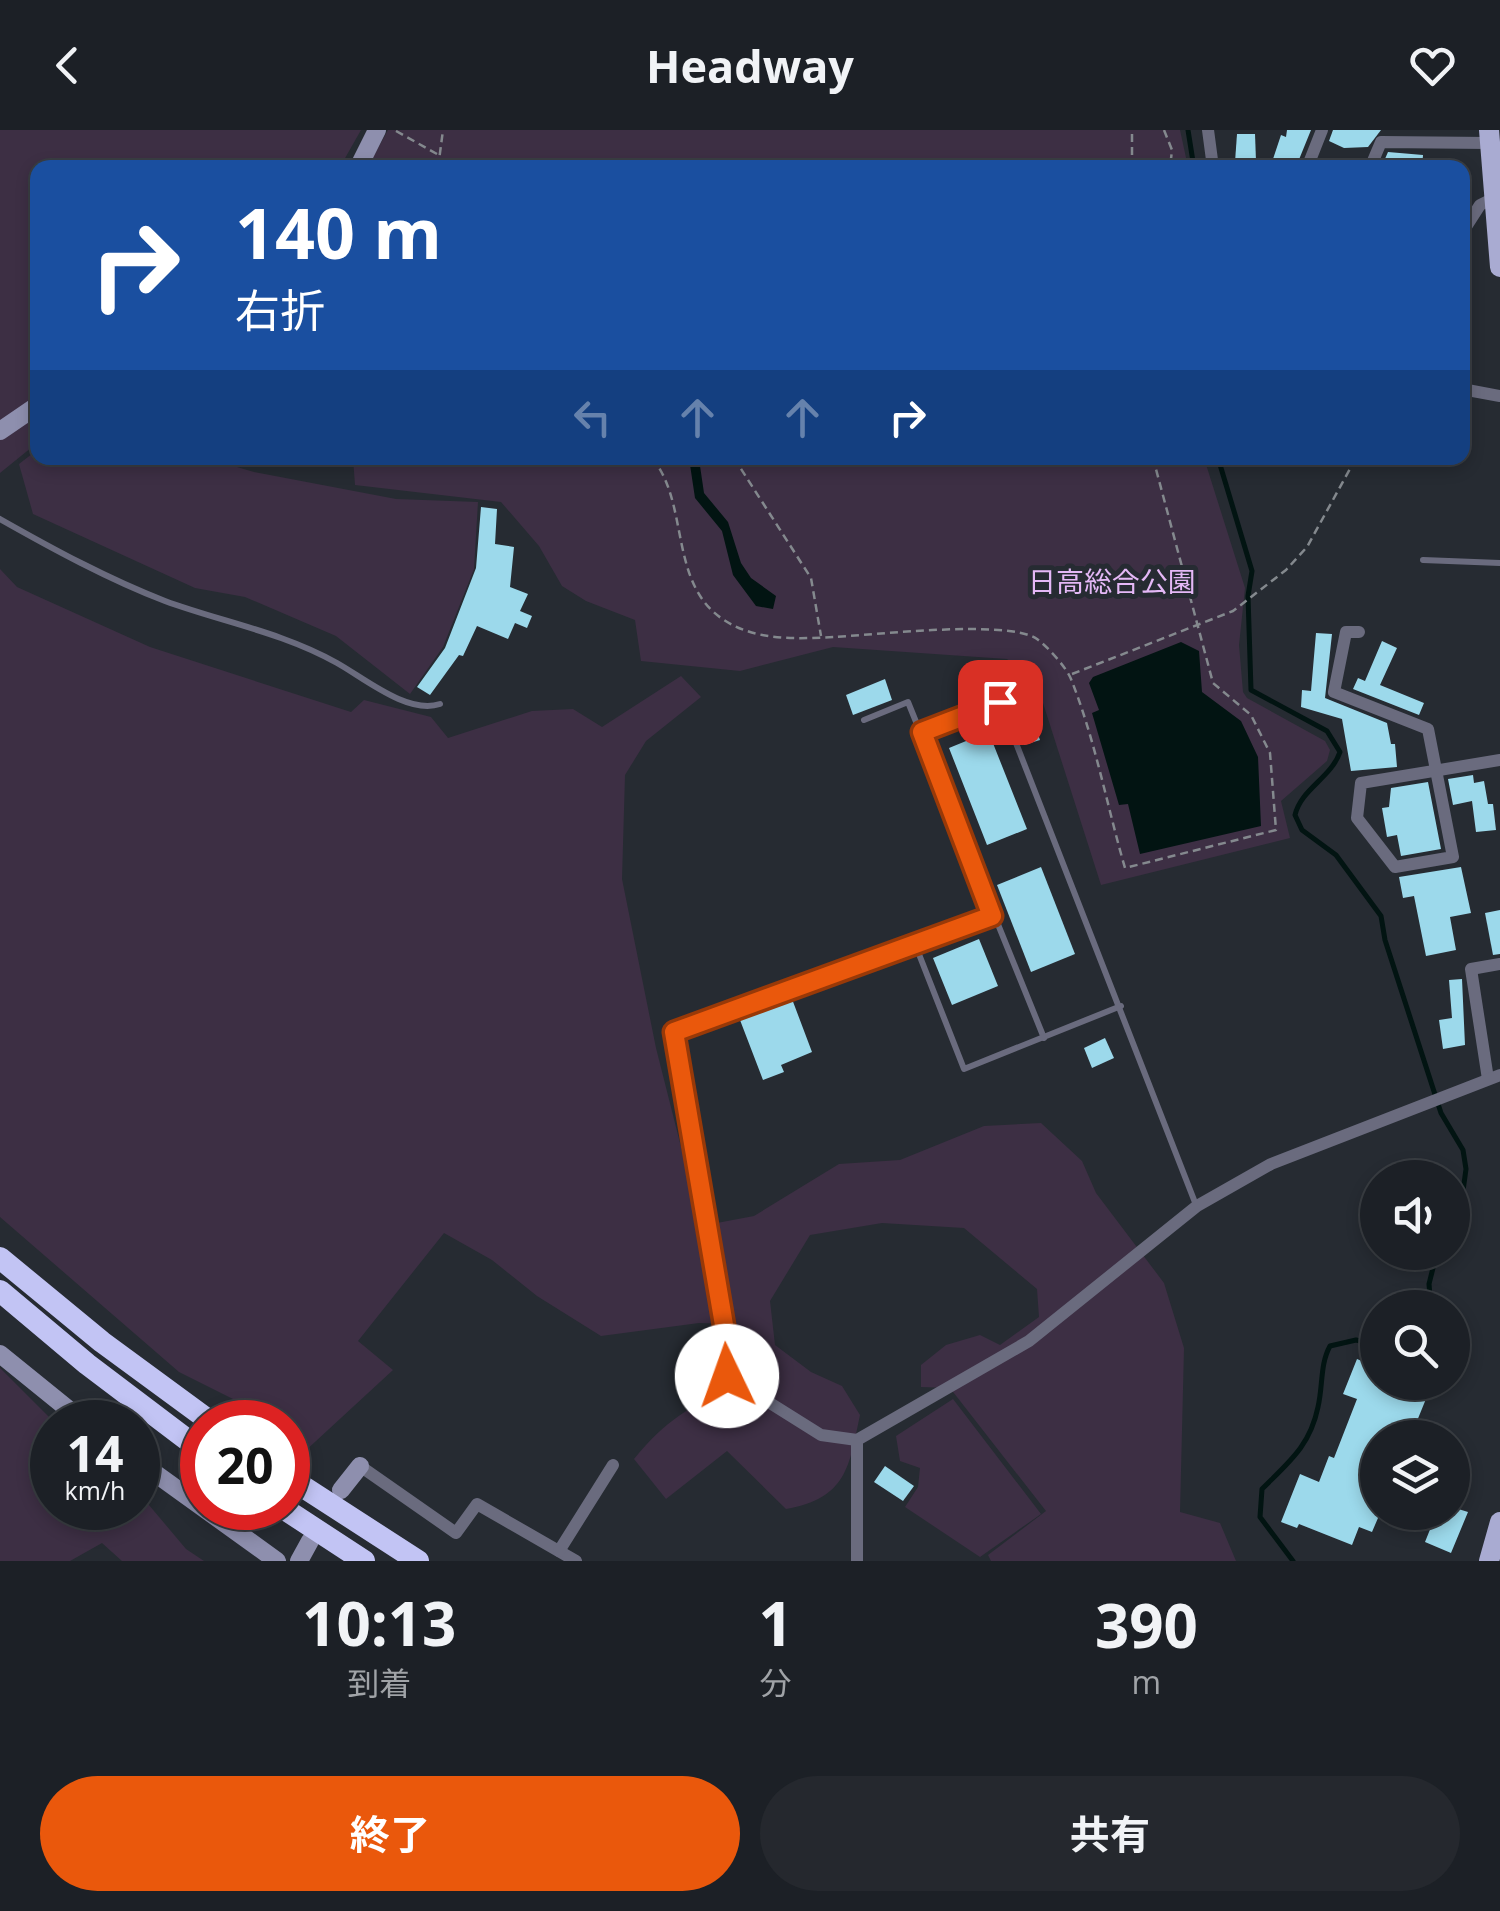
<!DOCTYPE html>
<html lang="ja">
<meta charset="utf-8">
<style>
body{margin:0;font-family:"Open Sans","Noto Sans JP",sans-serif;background:#25282e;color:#f1f3f6;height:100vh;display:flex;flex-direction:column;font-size:38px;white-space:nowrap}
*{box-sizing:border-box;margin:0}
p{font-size:32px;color:#a0a3a7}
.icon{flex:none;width:55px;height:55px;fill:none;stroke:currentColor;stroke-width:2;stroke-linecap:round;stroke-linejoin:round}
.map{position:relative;height:1431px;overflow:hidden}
.drawer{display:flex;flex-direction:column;background:#1c2026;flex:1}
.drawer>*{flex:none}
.top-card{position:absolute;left:30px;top:30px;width:1440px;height:305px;border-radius:20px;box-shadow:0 5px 15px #0003,0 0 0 2px #3a3e43;background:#1a4fa0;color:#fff;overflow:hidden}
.tools{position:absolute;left:1360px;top:1030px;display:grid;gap:20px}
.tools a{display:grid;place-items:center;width:110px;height:110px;border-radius:50%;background:#1c2026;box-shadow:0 5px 15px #0003,0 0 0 2px #3a3e43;font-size:50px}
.speed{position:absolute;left:30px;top:1270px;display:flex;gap:20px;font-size:50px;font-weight:700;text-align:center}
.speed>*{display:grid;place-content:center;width:130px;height:130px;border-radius:50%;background:#1c2026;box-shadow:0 5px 15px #0003,0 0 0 2px #3a3e43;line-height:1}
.speed small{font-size:25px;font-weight:400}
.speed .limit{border:15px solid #d22;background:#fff;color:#111}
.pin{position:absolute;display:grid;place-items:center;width:85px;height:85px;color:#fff;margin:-42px;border-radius:20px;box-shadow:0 5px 15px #0006}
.me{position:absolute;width:110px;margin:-55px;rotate:357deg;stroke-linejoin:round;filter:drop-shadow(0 0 8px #0008)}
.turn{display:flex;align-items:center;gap:35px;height:210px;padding:0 40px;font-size:45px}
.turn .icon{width:130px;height:130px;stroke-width:2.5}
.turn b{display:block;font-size:70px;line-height:85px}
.lanes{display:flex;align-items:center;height:95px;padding:0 40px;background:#0003;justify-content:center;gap:50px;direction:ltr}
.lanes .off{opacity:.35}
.eta{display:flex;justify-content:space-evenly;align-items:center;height:170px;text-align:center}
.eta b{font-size:60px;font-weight:700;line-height:70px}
.action{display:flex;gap:20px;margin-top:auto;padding:20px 40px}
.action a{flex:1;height:115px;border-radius:60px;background:#ea580c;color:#fff;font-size:40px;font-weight:700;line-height:115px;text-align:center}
.action a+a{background:#25282e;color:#f1f3f6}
header{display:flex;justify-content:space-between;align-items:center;height:130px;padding:0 40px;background:#1c2026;font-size:45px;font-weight:700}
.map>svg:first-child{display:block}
</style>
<header><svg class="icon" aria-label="back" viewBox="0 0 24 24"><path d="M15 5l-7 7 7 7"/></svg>Headway<svg class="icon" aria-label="heart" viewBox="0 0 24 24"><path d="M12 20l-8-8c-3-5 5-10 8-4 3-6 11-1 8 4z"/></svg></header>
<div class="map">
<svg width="1500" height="1431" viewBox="0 0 1500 1431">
<rect width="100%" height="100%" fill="#262b32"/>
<g fill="#3d2f44">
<path d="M0 0H361L340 37 38 38 37 313 0 343Z"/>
<path d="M388 0H1180L1188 37 367 38Z"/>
<path d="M37 320 38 328H206L254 342 396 369 478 372 474 439 443 517 410 564 336 506 245 467 195 458 33 384 19 334Z"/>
<path d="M353 328H1204L1245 458 1239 515 1243 562 1247 568 1325 611 1330 620 1327 631 1281 671 1290 708 1101 755 1036 551 1007 529 833 517 740 541 641 531 635 490 586 471 562 456 539 416 501 372 355 355Z"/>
<path d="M0 439 17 457 150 517 351 582 364 570 431 587 448 608 532 581 573 579 602 597 681 546 701 567 646 611 625 645 622 749 656 918 701 1096 754 1086 839 1034 900 1030 984 996 1041 993 1082 1031 1096 1063 1164 1153 1184 1218 1180 1382 1220 1393 1236 1431H991L988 1425 1046 1381 950 1258 921 1257V1235L946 1215 980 1205 1000 1215 1039 1187 1037 1159 964 1098 882 1093 810 1105 770 1171 775 1215 811 1242 842 1256 860 1285C849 1337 847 1368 786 1379L727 1321 666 1369 634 1329C666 1290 689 1277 734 1256L738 1208 732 1194 699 1193 601 1206 537 1166 492 1130 444 1103 358 1211 393 1240 303 1323 288 1310V1292H266L243 1274 179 1242 0 1087Z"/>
<path d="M0 1238 54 1292 52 1378H138V1362L186 1419 204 1431H122L102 1413 70 1431H0Z"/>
<path d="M953 1269 1041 1384 980 1427 905 1377 918 1357 920 1338 900 1331 896 1306Z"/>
</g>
<g fill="#021412">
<path d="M689 328 699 329 704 363 728 392 741 433 751 448 776 466 773 479 756 476 733 445 722 401 695 368Z"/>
<path d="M1181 512 1199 521 1202 562 1241 591 1258 627 1261 696 1140 724 1128 674 1119 675 1092 583 1099 580 1089 553 1093 547Z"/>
</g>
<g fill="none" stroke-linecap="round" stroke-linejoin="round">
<g stroke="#021412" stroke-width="5">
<path d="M1188 0 1194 38"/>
<path d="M1218 328 1252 441 1248 466 1251 560 1327 601 1340 622C1331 648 1301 659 1295 685L1302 700 1336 725 1381 786 1385 810 1441 983 1463 1020 1466 1039 1463 1061 1452 1081"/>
<path d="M1431 1178 1429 1154 1437 1122"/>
<path d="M1293 1431 1260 1387 1262 1359C1289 1332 1310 1316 1318 1277 1323 1256 1320 1234 1330 1216L1356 1210 1378 1215"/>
</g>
</g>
<g fill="#9cd9eb">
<path d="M1287 0H1311L1298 32 1293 30 1291 38H1270L1281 5 1286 7Z"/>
<path d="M1333 0H1381L1368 17 1344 18 1329 11Z"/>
<path d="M1237 4H1255L1256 31 1235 32Z"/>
<path d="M1388 22 1423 25 1422 38H1381Z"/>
<path d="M481 377 497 379 495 414 514 417 510 457 528 464 520 481 532 486 527 498 515 493 508 509 477 496 463 526 459 525 430 565 417 557 445 518 476 438Z"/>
<path d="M1316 503 1332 504 1325 568 1387 593 1391 614H1395L1397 637 1351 641 1342 589 1301 577 1302 560 1311 561Z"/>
<path d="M1382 511 1397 518 1380 555 1424 573 1419 585 1353 559 1358 548 1365 551Z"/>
<path d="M885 549 892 570 853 585 846 565Z"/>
<path d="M1031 584 1040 610 1024 615 1015 590Z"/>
<path d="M985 593 1027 699 987 715 949 618 971 609 967 600Z"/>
<path d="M1473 645 1474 653 1484 651 1488 674H1493L1496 700 1476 702 1472 671 1453 675 1448 649Z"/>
<path d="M1428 652 1441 719 1401 726 1397 705 1387 707 1382 678 1389 677 1391 658Z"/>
<path d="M1041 737 1075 824 1031 842 997 755Z"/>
<path d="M1461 737 1471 783 1450 787 1456 820 1426 826 1414 766 1403 768 1399 747Z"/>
<path d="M1500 780V824L1493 825 1485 783Z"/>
<path d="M979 809 998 856 952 875 933 828Z"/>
<path d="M1462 849 1465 915 1443 919 1439 890 1452 888 1449 850Z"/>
<path d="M792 869 812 922 781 935 784 942 763 950 740 890Z"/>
<path d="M1105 908 1114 928 1092 938 1084 918Z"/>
<path d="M1357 1229 1378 1238V1252H1415L1430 1259 1417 1291 1422 1293 1416 1308H1378V1388L1372 1402 1359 1397 1352 1415 1299 1394 1297 1398 1281 1392 1300 1344 1319 1352 1329 1326 1334 1328 1357 1269 1343 1264Z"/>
<path d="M885 1336 914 1356 903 1371 874 1352Z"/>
<path d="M1452 1377 1468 1382 1451 1423 1425 1412 1437 1382H1452Z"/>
</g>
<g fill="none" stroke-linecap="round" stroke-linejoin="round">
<g stroke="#84898e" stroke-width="2.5" stroke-dasharray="8 5" stroke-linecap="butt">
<path d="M1164 0 1172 20 1170 38"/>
<path d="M396 1 437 24"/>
<path d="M438 38 443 0"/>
<path d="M1132 38V0"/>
<path d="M652 328C690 373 668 454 724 490 756 511 797 509 834 507 874 505 1008 489 1037 509 1048 517 1066 537 1071 549 1095 609 1107 676 1125 738L1276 700 1270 623 1251 585 1213 553 1153 328"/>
<path d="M734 328 811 448 821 506"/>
<path d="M1072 544 1233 481 1286 440 1307 417 1356 328"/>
</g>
<g stroke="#6a6b7e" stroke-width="6">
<path d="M0 389C53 419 108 449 165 471 222 492 282 502 337 533 364 548 408 585 440 574"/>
<path d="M1423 430 1500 433"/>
<path d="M864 590 908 572 1044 908"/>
<path d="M922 602 1000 572 1196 1075"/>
<path d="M915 814 964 939 1121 876"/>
<path d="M727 1246 725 1195 674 902 993 786"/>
</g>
<g stroke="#6a6b7e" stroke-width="12">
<path d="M1208 0 1212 30"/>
<path d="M1307 38 1322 0"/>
<path d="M1370 38 1381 12 1489 13"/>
<path d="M1462 103 1480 75 1494 68"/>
<path d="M1462 259 1500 266"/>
<path d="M1359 502H1346L1334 562 1428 599 1453 727 1395 737 1357 688 1361 653 1500 630"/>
<path d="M1488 949 1471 839 1500 834"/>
<path d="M727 1246 821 1305 857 1310 1029 1211 1197 1076 1271 1034 1500 945"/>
<path d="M360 1336 456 1403 477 1374 576 1431"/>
<path d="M559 1421 613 1335"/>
<path d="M857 1431V1310"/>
</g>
<g stroke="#8e8fae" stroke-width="18">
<path d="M358 38 377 0"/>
<path d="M0 301 38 275"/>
<path d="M0 1224 84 1292"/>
<path d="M138 1331 277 1431"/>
<path d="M341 1360 360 1336"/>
<path d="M299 1431 310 1411"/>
</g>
<g stroke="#a9abd2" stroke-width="20">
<path d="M1489 0 1500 137"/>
<path d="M1489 1431 1500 1392"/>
</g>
<g stroke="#c2c4f4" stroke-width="22">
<path d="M0 1128 102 1212 211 1292"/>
<path d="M0 1161 87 1234 202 1321"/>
<path d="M288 1347 418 1431"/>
<path d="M283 1378 364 1431"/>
</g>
</g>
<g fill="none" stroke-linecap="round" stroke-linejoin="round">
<g stroke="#983908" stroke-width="25">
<path id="route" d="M727 1246 724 1195 674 902 992 786 922 602 1000 572"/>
</g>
<use href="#route" stroke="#ea580c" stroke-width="18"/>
</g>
<g text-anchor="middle" stroke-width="10" stroke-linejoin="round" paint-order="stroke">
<g font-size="28" fill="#e4b8f6" stroke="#262b32">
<text x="1112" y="462">日高総合公園</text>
</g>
</g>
</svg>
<div class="tools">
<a><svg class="icon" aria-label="sound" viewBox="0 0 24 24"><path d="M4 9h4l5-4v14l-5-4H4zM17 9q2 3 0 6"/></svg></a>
<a><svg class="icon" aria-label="search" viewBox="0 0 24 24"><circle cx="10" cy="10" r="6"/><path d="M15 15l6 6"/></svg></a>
<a><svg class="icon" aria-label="layers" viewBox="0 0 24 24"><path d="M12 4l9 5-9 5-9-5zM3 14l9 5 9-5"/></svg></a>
</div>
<div class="speed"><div>14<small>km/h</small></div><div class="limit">20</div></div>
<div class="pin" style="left:1000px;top:572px;background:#d93025"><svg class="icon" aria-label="arrive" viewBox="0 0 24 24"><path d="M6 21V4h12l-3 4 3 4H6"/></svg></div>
<svg class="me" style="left:727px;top:1246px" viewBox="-20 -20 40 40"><circle r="19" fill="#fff"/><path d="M0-13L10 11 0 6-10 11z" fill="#ea580c"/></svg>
<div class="top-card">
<div class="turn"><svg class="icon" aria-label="right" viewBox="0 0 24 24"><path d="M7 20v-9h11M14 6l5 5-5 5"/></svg><div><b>140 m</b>右折</div></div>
<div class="lanes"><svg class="icon off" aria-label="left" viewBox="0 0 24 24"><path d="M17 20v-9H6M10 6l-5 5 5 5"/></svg><svg class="icon off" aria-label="ahead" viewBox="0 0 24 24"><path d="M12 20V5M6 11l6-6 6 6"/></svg><svg class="icon off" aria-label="ahead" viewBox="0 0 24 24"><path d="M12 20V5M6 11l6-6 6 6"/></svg><svg class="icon" aria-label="right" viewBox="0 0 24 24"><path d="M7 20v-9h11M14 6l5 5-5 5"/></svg></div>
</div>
</div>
<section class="drawer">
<div class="eta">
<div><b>10:13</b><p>到着</p></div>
<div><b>1</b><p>分</p></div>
<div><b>390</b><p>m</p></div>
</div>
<div class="action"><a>終了</a><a>共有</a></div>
</section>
